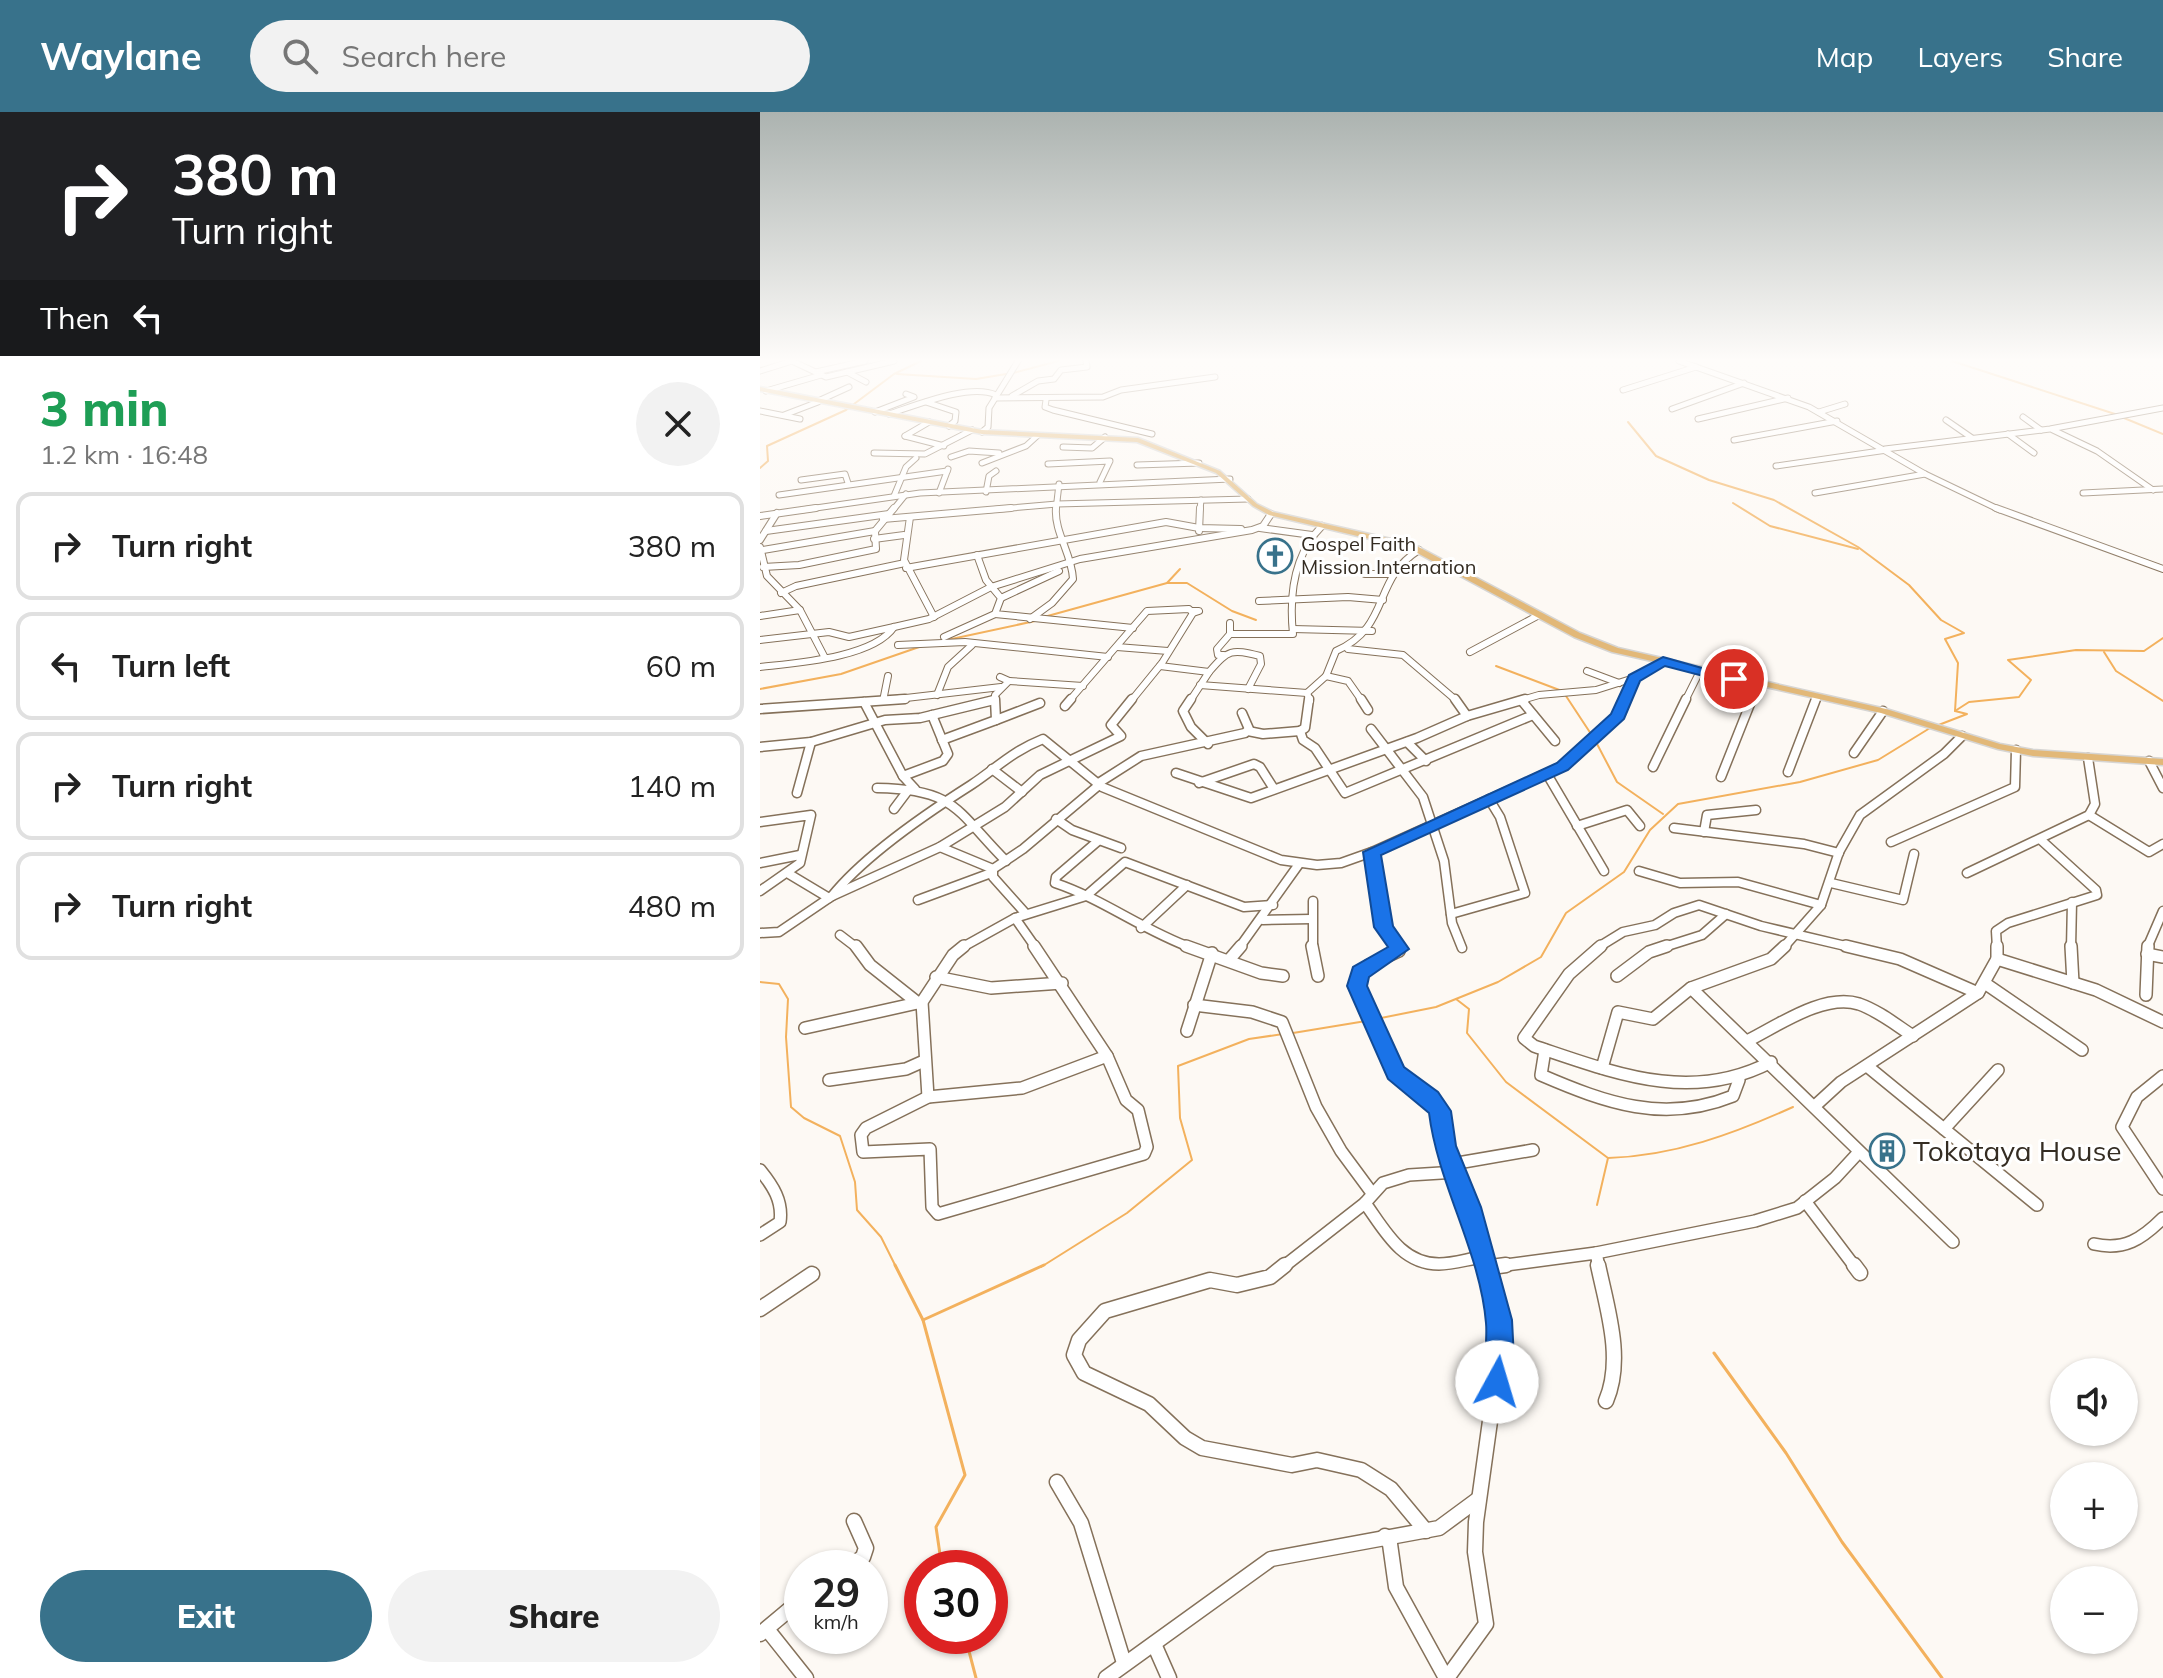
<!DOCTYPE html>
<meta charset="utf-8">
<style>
body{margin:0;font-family:Mulish,sans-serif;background:#f2f2f2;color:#222;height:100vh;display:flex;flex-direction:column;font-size:30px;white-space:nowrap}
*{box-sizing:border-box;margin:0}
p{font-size:26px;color:#767676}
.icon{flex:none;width:44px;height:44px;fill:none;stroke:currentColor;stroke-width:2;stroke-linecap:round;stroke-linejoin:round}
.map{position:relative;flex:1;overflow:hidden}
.details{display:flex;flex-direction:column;background:#fff;width:760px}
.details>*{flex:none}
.top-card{background:#202124;color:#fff;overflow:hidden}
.controls{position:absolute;left:1290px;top:1246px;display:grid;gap:16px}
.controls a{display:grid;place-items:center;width:88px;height:88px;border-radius:50%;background:#fff;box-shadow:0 2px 6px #0004;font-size:40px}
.speed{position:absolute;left:24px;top:1438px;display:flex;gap:16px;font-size:40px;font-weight:700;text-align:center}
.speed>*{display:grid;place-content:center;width:104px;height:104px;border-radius:50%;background:#fff;box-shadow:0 2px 6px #0004;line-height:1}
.speed small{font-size:20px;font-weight:400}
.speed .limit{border:12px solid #d22;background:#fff;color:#111}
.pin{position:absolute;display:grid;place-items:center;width:68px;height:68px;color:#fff;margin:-34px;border:4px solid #fff;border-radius:50%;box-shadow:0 2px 8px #0007}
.me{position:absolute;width:88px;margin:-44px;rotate:6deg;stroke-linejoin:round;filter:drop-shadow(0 0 6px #0008)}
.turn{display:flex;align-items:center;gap:28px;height:168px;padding:0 40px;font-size:36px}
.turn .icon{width:104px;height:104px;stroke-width:2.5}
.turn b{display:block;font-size:56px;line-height:68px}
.then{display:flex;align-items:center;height:76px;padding:0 40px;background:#0003;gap:16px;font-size:30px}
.round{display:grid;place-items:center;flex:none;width:84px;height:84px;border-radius:42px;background:#f2f2f2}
.headline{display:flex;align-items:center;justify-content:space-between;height:136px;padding:0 40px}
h1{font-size:48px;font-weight:800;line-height:60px;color:#1e9e55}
.primary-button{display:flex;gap:16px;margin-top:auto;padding:16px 40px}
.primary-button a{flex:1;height:92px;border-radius:48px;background:#38728b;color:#fff;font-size:32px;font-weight:800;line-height:92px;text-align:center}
.primary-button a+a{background:#f2f2f2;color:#222}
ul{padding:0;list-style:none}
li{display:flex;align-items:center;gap:24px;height:108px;margin:0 16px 12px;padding:0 24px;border:4px solid #e0e0e0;border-radius:16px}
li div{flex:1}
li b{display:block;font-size:30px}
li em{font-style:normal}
header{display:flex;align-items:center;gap:48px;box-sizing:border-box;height:112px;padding:0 40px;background:#38728b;color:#fff}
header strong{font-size:38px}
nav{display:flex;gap:44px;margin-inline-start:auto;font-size:28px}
.search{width:560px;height:72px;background:#f2f2f2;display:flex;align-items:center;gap:20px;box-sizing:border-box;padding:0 28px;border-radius:44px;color:#767676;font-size:30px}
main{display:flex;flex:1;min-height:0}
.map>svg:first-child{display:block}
</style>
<header>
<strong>Waylane</strong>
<div class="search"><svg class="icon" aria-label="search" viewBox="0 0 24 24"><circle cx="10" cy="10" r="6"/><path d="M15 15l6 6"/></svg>Search here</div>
<nav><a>Map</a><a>Layers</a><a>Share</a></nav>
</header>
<main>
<section class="details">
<div class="top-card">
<div class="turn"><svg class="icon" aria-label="right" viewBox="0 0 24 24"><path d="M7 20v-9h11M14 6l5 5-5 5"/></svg><div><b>380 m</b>Turn right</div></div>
<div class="then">Then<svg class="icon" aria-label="left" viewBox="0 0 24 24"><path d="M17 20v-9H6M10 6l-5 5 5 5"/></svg></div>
</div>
<div class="headline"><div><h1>3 min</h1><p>1.2 km · 16:48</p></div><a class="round"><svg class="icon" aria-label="close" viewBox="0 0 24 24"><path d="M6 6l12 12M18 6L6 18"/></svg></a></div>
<ul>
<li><svg class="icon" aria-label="right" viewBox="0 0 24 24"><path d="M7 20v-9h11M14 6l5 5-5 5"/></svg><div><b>Turn right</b></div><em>380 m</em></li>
<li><svg class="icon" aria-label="left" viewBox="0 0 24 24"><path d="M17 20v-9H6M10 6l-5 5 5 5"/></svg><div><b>Turn left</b></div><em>60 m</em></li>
<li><svg class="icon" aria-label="right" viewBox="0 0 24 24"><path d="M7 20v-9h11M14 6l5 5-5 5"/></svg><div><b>Turn right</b></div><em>140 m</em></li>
<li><svg class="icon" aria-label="right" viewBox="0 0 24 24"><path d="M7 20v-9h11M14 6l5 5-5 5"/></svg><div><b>Turn right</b></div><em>480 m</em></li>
</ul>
<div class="primary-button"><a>Exit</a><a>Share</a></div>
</section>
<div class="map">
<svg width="1403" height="1566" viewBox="0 0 1403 1566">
<rect width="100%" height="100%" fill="#fdf9f4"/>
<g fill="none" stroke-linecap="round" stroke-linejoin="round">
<g stroke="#f3b15d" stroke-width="2">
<path d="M1192 249 1358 303"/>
<path d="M253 261 298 249"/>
<path d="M137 262 216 267 246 262"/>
<path d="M1364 306 1403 322"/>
<path d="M868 310 896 344 949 368 1014 388 1098 435 1149 473 1181 508 1204 521 1185 527 1198 551 1195 599"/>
<path d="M0 356 8 349 7 334 86 298 134 262 161 249"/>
<path d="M973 391 1010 414 1098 437"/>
<path d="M407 471H427L472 499 496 508"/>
<path d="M284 505 407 471 420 457"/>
<path d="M187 528 275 509"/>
<path d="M1344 540 1356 559 1403 589"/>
<path d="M736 554 802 579"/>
<path d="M0 577 81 562 162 534"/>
<path d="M806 584 833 625"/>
<path d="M1176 614 1207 602 1195 599 1209 590 1259 585 1271 568 1248 548 1316 538 1384 539 1403 526"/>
<path d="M836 630 857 670 903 702"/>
<path d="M0 870 19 872 28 887 26 925 31 995 44 1006 80 1024 95 1070 97 1098 121 1125 136 1155"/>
<path d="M696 887 709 897 707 921 746 970 848 1046 837 1093"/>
<path d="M616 907 676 895 738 870 781 845 806 801 864 760 890 718 918 692 1040 670 1118 648 1170 616"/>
<path d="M533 921 606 909"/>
<path d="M848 1046C914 1044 973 1022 1033 995"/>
<path d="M281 1155 367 1101 432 1048 420 1006 418 954 489 927 523 922"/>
</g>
<g stroke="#f3b15d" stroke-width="3">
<path d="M135 1153 163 1208 205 1363 176 1415 182 1456"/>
<path d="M163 1208 284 1153"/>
<path d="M954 1241 1026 1341 1082 1430 1182 1566"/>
<path d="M205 1524 216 1566"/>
</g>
<g stroke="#85715a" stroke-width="7">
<g id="minor-far4">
<path d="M919 249 1049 295 1165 362 1240 398"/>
<path d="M0 259 32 249 66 265 134 249"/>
<path d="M56 260 105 249"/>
<path d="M87 260 106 270"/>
<path d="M863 278 936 255"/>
<path d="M6 279 61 263"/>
<path d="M252 284 278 269 294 267 301 258 327 255 326 249"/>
<path d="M235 286 343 285 361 278 455 265"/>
<path d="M286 288 285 295 293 298 392 322"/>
<path d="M56 290 89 275"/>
<path d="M166 290 196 300 195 309 189 314"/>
<path d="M912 297 984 271"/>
<path d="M0 299 40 307"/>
<path d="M115 300 154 285 146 282"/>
<path d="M1059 300 1085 292"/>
<path d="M129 302C157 293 210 271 236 283"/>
<path d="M24 303 58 290"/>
<path d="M1263 305 1281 318"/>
<path d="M938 307 1028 286"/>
<path d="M1186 308 1212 326"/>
<path d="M1293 318 1337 339 1393 378"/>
<path d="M222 320 228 315 229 296 258 249"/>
<path d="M1248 322 1274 341"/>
<path d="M145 324 184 334"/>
<path d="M145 324 169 310"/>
<path d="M974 328 1077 309"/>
<path d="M303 335 332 336 345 325"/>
<path d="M1125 337 1290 317 1403 296"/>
<path d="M114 341 165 342 212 318"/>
<path d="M191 345 209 339 239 341"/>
<path d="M222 351 266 334 277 324"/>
<path d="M288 352 350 349 340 370"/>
<path d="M377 353 439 351"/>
<path d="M1016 354 1127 338"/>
<path d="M41 368 85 362 88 371"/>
<path d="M226 380 229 364 236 359"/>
<path d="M179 381 188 357"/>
<path d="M1055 381 1165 362"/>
<path d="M1323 381 1403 377"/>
<path d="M19 383 187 359"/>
<path d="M134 384 146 355 156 346"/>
<path d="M42 398 160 381 470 367"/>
<path d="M133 398 146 382"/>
<path d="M228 398 297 392 488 387"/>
<path d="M296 398 299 372"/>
<path d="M440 398 441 388"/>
</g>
</g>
<g stroke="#85715a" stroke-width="8">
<g id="minor-far3">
<path d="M1236 396 1403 457"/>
<path d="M0 404 56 396"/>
<path d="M150 405 144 448 174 505"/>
<path d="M123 407 251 396"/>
<path d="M500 416 552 423"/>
<path d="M6 419 129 402"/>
<path d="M439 419 440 396"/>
<path d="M114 427 144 423"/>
<path d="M0 428 17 401"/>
<path d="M0 435 7 464 40 498 64 544"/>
<path d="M3 438 115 419"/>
<path d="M217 443 226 468 241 486 235 502 373 516"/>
<path d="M3 455 39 453 116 437 115 419 134 396"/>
<path d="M146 456 406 410 439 416 481 417"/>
<path d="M605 462H632"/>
<path d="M21 481 36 474 145 451"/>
<path d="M241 486 299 459"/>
<path d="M499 489 588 485 623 488"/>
<path d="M0 504 40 498"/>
<path d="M270 507 292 491 313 467C312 442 294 420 296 396"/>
<path d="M533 517 612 519"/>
<path d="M470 522H533C529 483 533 443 562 414"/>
<path d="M184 525 235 502"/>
<path d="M0 528 69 520 89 525 134 515 169 507 231 475 320 447 492 418 503 414 511 402"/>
<path d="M138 533 205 530 348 545"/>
<path d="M357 535 408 539"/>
<path d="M588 537 643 543 697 589"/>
<path d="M710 540 779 503"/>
<path d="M464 543H458L457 537 470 522V511"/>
<path d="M400 554 449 560 430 589"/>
<path d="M0 555C35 551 113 546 134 515"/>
<path d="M827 559 859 571"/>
<path d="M449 560C469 537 471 537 500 544L501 552 488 577"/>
<path d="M566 564 588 569 602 589"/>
<path d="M249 569 323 574"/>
<path d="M440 573 547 581 566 564 576 539C632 514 611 468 659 438"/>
<path d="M547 581 550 589"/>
<path d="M177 583 188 555 212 533"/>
<path d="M120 589 241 575"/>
<path d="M123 589 128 564"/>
<path d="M229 589 234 588"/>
<path d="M235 589V583L249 569 240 565"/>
<path d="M309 589 387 499 429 497 433 501"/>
<path d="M371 589 402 551 433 501 439 499H432"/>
<path d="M758 589 779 583 836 578 874 566"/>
<path d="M864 589 874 566 903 549"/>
<path d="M925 589 940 559"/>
<path d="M992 589 998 573"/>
<path d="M1055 589 1057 585"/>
</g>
</g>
<g stroke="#85715a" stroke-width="11">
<g id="minor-far2">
<path d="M431 587 423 599 431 615 448 632"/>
<path d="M549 587 545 616 540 619 543 628 555 636 585 681 773 603"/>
<path d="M601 587 608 598"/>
<path d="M695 587 707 604"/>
<path d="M762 589 795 629"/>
<path d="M104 590 143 664"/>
<path d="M305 594 311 587"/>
<path d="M0 597 145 587"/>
<path d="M236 608 280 591"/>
<path d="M611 617 663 685 684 749 692 811 702 836"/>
<path d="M488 619 503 622 540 619"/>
<path d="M182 628 236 608 235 587"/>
<path d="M647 630 666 649"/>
<path d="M0 635 51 630 125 608 160 606 234 588"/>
<path d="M1094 641 1123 599"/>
<path d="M1389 649 1403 676"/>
<path d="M893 655 926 587"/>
<path d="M232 657 262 680"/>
<path d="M1028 660 1056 587"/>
<path d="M416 661 491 686 657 626 707 604 765 587"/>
<path d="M787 662 844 759"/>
<path d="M961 665 992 587"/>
<path d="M439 671 494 652 500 655 514 677"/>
<path d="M337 672 381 644 485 621 489 617 482 601"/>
<path d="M117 676C197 677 197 700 246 749"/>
<path d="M155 677 143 664 183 649 188 642 172 603"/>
<path d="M37 681 51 630"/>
<path d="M134 697 149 677"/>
<path d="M1329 703 1389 740 1403 732"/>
<path d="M296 707 312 718 361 736"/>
<path d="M0 710 51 703 40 751 0 779"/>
<path d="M817 714 867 698 880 714"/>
<path d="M914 716 1044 732 1079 741"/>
<path d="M944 720 947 703 996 698"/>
<path d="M338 729 296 765 295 771C343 787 384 819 432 836"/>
<path d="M1131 730 1255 675 1256 638"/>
<path d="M180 735 233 757V765L266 802"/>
<path d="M0 751 40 743"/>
<path d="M233 757 263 737 339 673"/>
<path d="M879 759 920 771 978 770 1061 793"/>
<path d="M1207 761 1329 703 1335 692 1328 646"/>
<path d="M29 762 69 786"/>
<path d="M1071 771 1143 788 1154 742"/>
<path d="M72 784C104 744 167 701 211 673 238 655 251 640 283 627L342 675 521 748 557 753 581 751 612 740"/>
<path d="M158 788 231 761"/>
<path d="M691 802 765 781 740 705 729 687"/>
<path d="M255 806 276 836"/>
<path d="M503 808 551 807"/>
<path d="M381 816 427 773"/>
<path d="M0 821 19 820 72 784 180 735 245 695 280 663 361 624 351 613 372 587"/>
<path d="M80 823 97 836"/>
<path d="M201 836 255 806 326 784 365 750 484 795 513 793"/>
<path d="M479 836 539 752"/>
<path d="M553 836V789"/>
<path d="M637 836 624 815 612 740 803 654 858 604 865 587"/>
<path d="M837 836 863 820 895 813 914 801 939 793 1001 814 1094 836"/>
<path d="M901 836 942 823 966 802"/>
<path d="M1023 836 1061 793 1079 740 1100 703 1184 642 1202 624"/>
<path d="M1237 836 1236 819 1248 811 1337 783 1336 778 1281 728"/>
<path d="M1311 836 1312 790"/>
<path d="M1387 836 1403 799"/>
</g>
</g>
<g stroke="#85715a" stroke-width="14">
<g id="minor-far1">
<path d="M96 834 110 853 158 891"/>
<path d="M274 834 347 944"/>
<path d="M426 834 501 861 523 864"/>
<path d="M552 834 558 864"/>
<path d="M636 834 639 839 609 853 597 865V874L636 961 671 986 680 999 685 1034 709 1095 725 1155"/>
<path d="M841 834 809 862 764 926 774 934C855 961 930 992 1011 950"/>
<path d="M1086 834 1140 847 1218 881"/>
<path d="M1311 834 1313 871"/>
<path d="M1387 842 1403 845"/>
<path d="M1237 847 1336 878 1403 910"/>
<path d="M469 848 481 834"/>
<path d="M857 864 889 840 907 834"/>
<path d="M176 865 231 876 302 871"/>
<path d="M1226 872 1322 938"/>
<path d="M931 876 1193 1130"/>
<path d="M1386 883 1388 834"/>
<path d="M434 893 492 900 522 910 556 995 581 1039 612 1081"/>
<path d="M45 916 162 890"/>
<path d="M427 919 452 841"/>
<path d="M989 928C1019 913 1064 881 1099 892 1119 899 1136 913 1153 924"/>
<path d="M785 938 781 963C846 991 904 1012 973 984L979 968"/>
<path d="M347 944 366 988 378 998 387 1035 384 1042 178 1102 172 1095 170 1037 103 1040 101 1023 106 1016 168 985 262 976Z"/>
<path d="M1107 954 1277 1093"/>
<path d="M842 956 858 900 893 907 931 876 1011 847 1025 834"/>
<path d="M1403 964 1377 985 1362 1015 1403 1077"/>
<path d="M69 968 146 957 164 949"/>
<path d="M168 985 162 890 193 843 204 834"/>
<path d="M1057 992 1081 970 1218 881 1237 847V834"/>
<path d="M1184 1017 1238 958"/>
<path d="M692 1052 773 1038"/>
<path d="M0 1058C13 1074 23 1089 20 1110L0 1123"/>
<path d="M1045 1089 1095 1155"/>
<path d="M605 1091C624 1117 641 1152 679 1152 693 1152 708 1147 722 1145"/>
<path d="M1334 1132C1364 1139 1382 1127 1403 1106"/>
<path d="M836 1141 839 1155"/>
<path d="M523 1155 605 1091 623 1071 649 1063 697 1060"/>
<path d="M731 1155 836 1141 995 1109 1037 1096 1075 1066 1099 1040"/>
</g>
</g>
<g stroke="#85715a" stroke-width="17">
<g id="minor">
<path d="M525 1153 510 1165 477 1173 450 1168 345 1199 319 1228 314 1243 324 1261 389 1292 425 1326 442 1336 532 1353 557 1348 601 1358 631 1377 666 1419"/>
<path d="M838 1153C847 1196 864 1247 846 1289"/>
<path d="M1094 1153 1100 1161"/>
<path d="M724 1156 746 1153"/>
<path d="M0 1197 52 1162"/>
<path d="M297 1370 321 1411 364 1551"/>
<path d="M625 1424 630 1432 636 1475 686 1566"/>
<path d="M88 1456 103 1445 106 1436 94 1409"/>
<path d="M7 1517 46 1566"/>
<path d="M0 1522 42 1487"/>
<path d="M394 1532 409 1566"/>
<path d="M346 1566 511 1447 679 1416 717 1388"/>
<path d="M687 1566 726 1512 715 1440 716 1410 741 1230 724 1153"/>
</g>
</g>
<g stroke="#d6d5d3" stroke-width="3">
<path id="major" d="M0 275 222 318 378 326 460 359 497 392 513 400 653 432 820 521 858 536 1126 597 1240 632 1273 638 1403 647V653L1273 644 1238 637 1121 601 852 540 814 525 648 436 509 403 493 394 456 361 377 330 222 322 0 279Z"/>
</g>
<use href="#minor-far4" stroke="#fff" stroke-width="5"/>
<use href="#minor-far3" stroke="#fff" stroke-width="6"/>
<use href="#minor-far2" stroke="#fff" stroke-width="8"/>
<use href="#minor-far1" stroke="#fff" stroke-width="11"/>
<use href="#minor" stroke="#fff" stroke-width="14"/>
<use href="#major" fill="#e2b878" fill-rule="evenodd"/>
</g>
<linearGradient id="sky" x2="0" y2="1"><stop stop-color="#acb3b0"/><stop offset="0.53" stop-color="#fefcfa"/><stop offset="1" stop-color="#fefcfa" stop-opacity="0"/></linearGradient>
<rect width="1403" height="468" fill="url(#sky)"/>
<path fill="#1a73e8" stroke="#114b97" stroke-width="2" d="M903 545 981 567 974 572 905 554 880 569 864 607 808 658 621 743 633 814 649 837 609 865 607 874 644 955 678 980 691 999 696 1034 721 1095 752 1208 754 1247 747 1279 737 1283 728 1279C721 1263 728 1231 726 1211 720 1139 678 1073 669 1001L628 967 587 874 593 855 628 835 614 815 603 740 797 651 851 602 869 563Z"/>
<defs>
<g id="church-ring" transform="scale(1.8)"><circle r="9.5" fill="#fff" stroke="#38728b" stroke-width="1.5"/><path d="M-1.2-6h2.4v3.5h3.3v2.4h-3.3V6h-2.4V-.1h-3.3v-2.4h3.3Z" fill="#38728b"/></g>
<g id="building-ring" transform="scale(1.8)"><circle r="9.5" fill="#fff" stroke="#38728b" stroke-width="1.5"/><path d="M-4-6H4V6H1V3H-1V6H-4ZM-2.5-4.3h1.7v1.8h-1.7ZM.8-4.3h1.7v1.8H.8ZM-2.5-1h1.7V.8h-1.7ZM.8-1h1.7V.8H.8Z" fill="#38728b"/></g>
</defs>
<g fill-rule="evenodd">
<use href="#church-ring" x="515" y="444"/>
<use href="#building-ring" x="1127" y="1039"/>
</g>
<g text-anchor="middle" stroke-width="6" stroke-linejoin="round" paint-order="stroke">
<g font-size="20" fill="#342c22" stroke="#fff" text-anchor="start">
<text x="541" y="439">Gospel Faith<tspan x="541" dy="23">Mission Internation</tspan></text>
</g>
<g font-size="28" fill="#342c22" stroke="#fff" text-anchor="start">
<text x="1153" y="1049">Tokotaya House</text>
</g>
</g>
</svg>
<div class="controls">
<a><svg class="icon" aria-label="sound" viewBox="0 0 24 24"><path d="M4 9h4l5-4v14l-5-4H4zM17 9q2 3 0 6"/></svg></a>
<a>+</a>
<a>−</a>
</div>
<div class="speed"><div>29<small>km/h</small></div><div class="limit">30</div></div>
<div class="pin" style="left:974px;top:567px;background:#d93025"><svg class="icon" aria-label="arrive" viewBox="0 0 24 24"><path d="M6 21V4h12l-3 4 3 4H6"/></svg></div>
<svg class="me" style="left:737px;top:1270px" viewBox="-20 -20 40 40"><circle r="19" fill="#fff"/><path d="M0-13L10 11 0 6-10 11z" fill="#1a73e8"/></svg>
</div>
</main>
